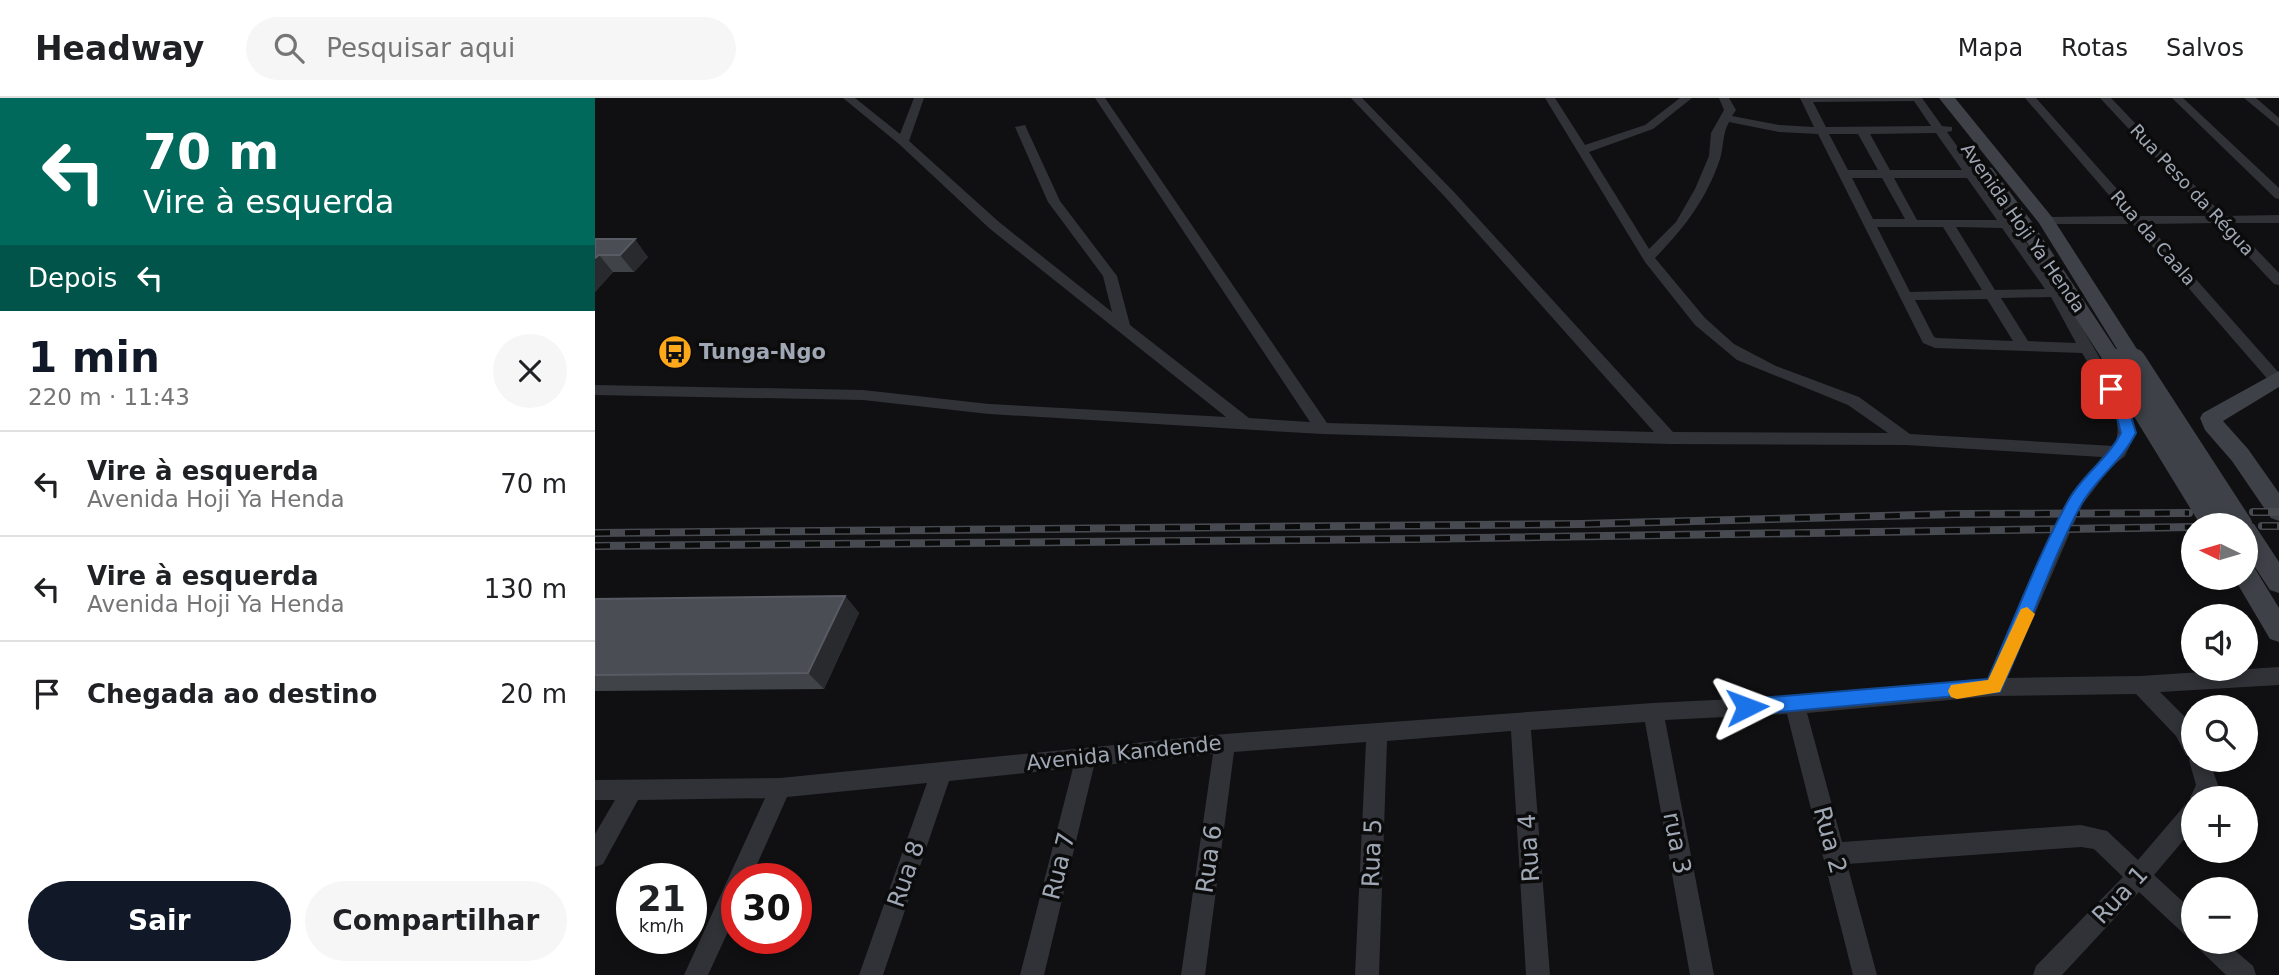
<!DOCTYPE html>
<html lang="pt">
<meta charset="utf-8">
<style>
body{margin:0;font-family:"DejaVu Sans",sans-serif;background:#f6f6f6;color:#202124;height:100vh;display:flex;flex-direction:column;font-size:26px;white-space:nowrap}
*{box-sizing:border-box;margin:0}
p{font-size:23px;color:#757577}
.icon{flex:none;width:38px;height:38px;fill:none;stroke:currentColor;stroke-width:2;stroke-linecap:round;stroke-linejoin:round}
.map{position:relative;flex:1;overflow:hidden}
.drawer{display:flex;flex-direction:column;background:#fff;width:595px}
.drawer>*{flex:none}
.hud{background:#00695c;color:#fff;overflow:hidden}
.needle{width:46px;rotate:275deg}
.buttons{position:absolute;left:1586px;top:415px;display:grid;gap:14px}
.buttons a{display:grid;place-items:center;width:77px;height:77px;border-radius:50%;background:#fff;box-shadow:0 4px 10px #0003;font-size:35px}
.speed{position:absolute;left:21px;top:765px;display:flex;gap:14px;font-size:35px;font-weight:700;text-align:center}
.speed>*{display:grid;place-content:center;width:91px;height:91px;border-radius:50%;background:#fff;box-shadow:0 4px 10px #0003;line-height:1}
.speed small{font-size:18px;font-weight:400}
.speed .limit{border:10px solid #d22;background:#fff;color:#111}
.pin{position:absolute;display:grid;place-items:center;width:60px;height:60px;color:#fff;margin:-30px;border-radius:14px;box-shadow:0 4px 10px #0006}
.me{position:absolute;width:77px;margin:-38px;rotate:87deg;stroke-linejoin:round;filter:drop-shadow(0 0 5px #0008)}
.turn{display:flex;align-items:center;gap:24px;height:147px;padding:0 28px;font-size:32px}
.turn .icon{width:91px;height:91px;stroke-width:2.5}
.turn b{display:block;font-size:49px;line-height:60px}
.then{display:flex;align-items:center;height:66px;padding:0 28px;background:#0003;gap:14px;font-size:26px}
.round{display:grid;place-items:center;flex:none;width:74px;height:74px;border-radius:37px;background:#f6f6f6}
.overview{display:flex;align-items:center;justify-content:space-between;height:119px;padding:0 28px}
h1{font-size:42px;font-weight:700;line-height:52px;color:#111827}
.cta{display:flex;gap:14px;margin-top:auto;padding:14px 28px}
.cta a{flex:1;height:80px;border-radius:42px;background:#111827;color:#fff;font-size:28px;font-weight:700;line-height:80px;text-align:center}
.cta a+a{background:#f6f6f6;color:#202124}
ul{padding:0;list-style:none}
li{display:flex;align-items:center;gap:21px;height:105px;padding:0 28px;border-top:2px solid #e0e0e0}
li div{flex:1}
li b{display:block;font-size:26px}
li em{font-style:normal}
header{display:flex;align-items:center;gap:42px;box-sizing:border-box;height:98px;padding:0 35px;background:#fff;border-bottom:2px solid #e0e0e0}
header strong{font-size:33px}
nav{display:flex;gap:38px;margin-inline-start:auto;font-size:24px}
.search{width:490px;height:63px;background:#f6f6f6;display:flex;align-items:center;gap:18px;box-sizing:border-box;padding:0 24px;border-radius:38px;color:#757577;font-size:26px}
main{display:flex;flex:1;min-height:0}
.map>svg:first-child{display:block}
</style>
<header>
<strong>Headway</strong>
<div class="search"><svg class="icon" aria-label="search" viewBox="0 0 24 24"><circle cx="10" cy="10" r="6"/><path d="M15 15l6 6"/></svg>Pesquisar aqui</div>
<nav><a>Mapa</a><a>Rotas</a><a>Salvos</a></nav>
</header>
<main>
<section class="drawer">
<div class="hud">
<div class="turn"><svg class="icon" aria-label="left" viewBox="0 0 24 24"><path d="M17 20v-9H6M10 6l-5 5 5 5"/></svg><div><b>70 m</b>Vire à esquerda</div></div>
<div class="then">Depois<svg class="icon" aria-label="left" viewBox="0 0 24 24"><path d="M17 20v-9H6M10 6l-5 5 5 5"/></svg></div>
</div>
<div class="overview"><div><h1>1 min</h1><p>220 m · 11:43</p></div><a class="round"><svg class="icon" aria-label="close" viewBox="0 0 24 24"><path d="M6 6l12 12M18 6L6 18"/></svg></a></div>
<ul>
<li><svg class="icon" aria-label="left" viewBox="0 0 24 24"><path d="M17 20v-9H6M10 6l-5 5 5 5"/></svg><div><b>Vire à esquerda</b><p>Avenida Hoji Ya Henda</p></div><em>70 m</em></li>
<li><svg class="icon" aria-label="left" viewBox="0 0 24 24"><path d="M17 20v-9H6M10 6l-5 5 5 5"/></svg><div><b>Vire à esquerda</b><p>Avenida Hoji Ya Henda</p></div><em>130 m</em></li>
<li><svg class="icon" aria-label="arrive" viewBox="0 0 24 24"><path d="M6 21V4h12l-3 4 3 4H6"/></svg><div><b>Chegada ao destino</b></div><em>20 m</em></li>
</ul>
<div class="cta"><a>Sair</a><a>Compartilhar</a></div>
</section>
<div class="map">
<svg width="1684" height="877" viewBox="0 0 1684 877">
<rect width="100%" height="100%" fill="#101012"/>
<g fill="none" stroke-linecap="round" stroke-linejoin="round">
<g fill="#303237" fill-rule="evenodd">
<path d="M248 0H260L305 36 319 0H329L314 43 404 124 517 214 508 178 453 104 420 29 430 27 465 103 522 178 535 227 654 320 715 324 500 0H510L732 325 1059 334 851 100 756 0H767L859 94 1078 334 1293 335 1253 307 1142 262 1100 227 1050 164 950 0H960L990 47 1050 27 1085 0H1097L1058 31 994 54 1054 151 1081 124 1100 91 1114 58 1116 35 1129 12 1124 0H1134L1141 12 1137 18 1184 27 1219 29 1205 0H1327L1347 28 1357 29V33L1352 34 1467 195 1535 312 1541 335 1530 358 1515 370 1487 407 1412 580 1545 578 1684 569V587L1565 594 1595 624 1598 629V662H1614L1623 687 1617 700H1598V731L1559 777 1598 813V841L1590 837 1544 794 1467 877H1438L1441 868 1528 779 1499 751 1486 749 1252 766 1282 877H1258L1192 616 1070 622 1119 877H1095L1050 624 936 632 955 877H931L916 633 792 643 784 877H760L771 644 639 654 610 877H586L618 656 499 668 449 877H425L478 670 354 683 288 877H264L332 685 192 699 156 780H142V814L113 877H89L170 700 43 702 8 766 0 769V736L20 702H0V682L185 680 630 636 1058 605 1200 598 1392 581 1472 404 1507 359 1311 347 1074 346 727 336 394 316 268 302 0 297V287L268 292 394 306 631 319 394 130 304 46ZM1319 3 1336 28 1231 29 1218 4ZM1134 24 1184 34 1223 36 1328 245 1340 250 1487 255C1502 281 1533 318 1519 348L1315 336 1264 299 1181 268 1139 246 1110 220 1060 160C1090 129 1111 102 1125 61 1129 48 1127 37 1134 24ZM1341 35 1367 72H1295L1275 36ZM1234 36H1263L1283 72H1253ZM1257 80H1287L1310 121H1278ZM1299 80H1372L1402 122H1322ZM1282 129H1348L1387 192 1315 194ZM1361 129 1407 130 1450 191 1400 192ZM1456 199 1481 245 1433 243 1406 200ZM1392 201 1418 243 1342 240 1339 239 1320 202ZM1541 596 1581 638 1591 657 1595 658 1594 662 1601 687 1595 700 1597 704 1590 707 1543 762 1512 733 1486 727 1247 744 1212 615 1398 598Z"/>
<path d="M1430 0H1441L1546 118H1615L1505 0H1516L1629 118 1684 117V125H1636L1684 175V187L1679 186 1622 125 1552 126 1684 275V285H1676L1538 126H1446V120L1451 119 1532 118Z"/>
<path d="M1577 0H1588L1684 90V101L1680 100Z"/>
<path d="M1649 0H1661L1684 20V29Z"/>
<path d="M1601 844H1630L1658 868 1661 877H1631L1605 852Z"/>
</g>
<g fill="#3e4147" fill-rule="evenodd">
<path d="M1344 0H1360L1457 119 1549 262 1546 267H1532L1444 125Z"/>
<path d="M1391 69 1397 70 1437 124 1528 262 1525 267H1511L1420 126 1383 74Z"/>
<path d="M1684 273V289L1628 323 1653 351 1684 395V423L1676 420 1637 363 1610 332 1605 320 1608 315Z"/>
<path d="M1650 424 1659 426 1684 464V495L1675 492 1650 454V427H1641Z"/>
<path d="M1650 466 1659 469 1684 510V544L1675 541 1639 480H1650Z"/>
</g>
<g stroke="#474a50" stroke-width="8">
<g id="rail">
<path d="M1658 414H1684"/>
<path d="M1667 428H1684"/>
<path d="M0 435 986 426 1361 416 1594 415"/>
<path d="M0 448 818 441 1598 429"/>
</g>
</g>
<use href="#rail" stroke="#0b0b0c" stroke-width="5" stroke-dasharray="15" stroke-linecap="butt"/>
<g stroke="#3e4147" stroke-width="23">
<path d="M1518 262 1619 427"/>
<path d="M1539 262 1646 427"/>
</g>
</g>
<g fill="#404348">
<path d="M0 141 53 159 39 174H18L0 194Z"/>
<path d="M250 498 264 515 229 591 0 593V501Z"/>
</g>
<g fill="#292a2e">
<path d="M40 141 53 159 39 174 25 157Z"/>
<path d="M4 157 18 174 0 194V160Z"/>
<path d="M250 498 264 515 229 591 213 575Z"/>
</g>
<g fill="#4a4d54" stroke="#585b63" stroke-width="2">
<path d="M0 141H40L25 157H4L0 160Z"/>
<path d="M250 498 213 575 0 577V501Z"/>
</g>
<path fill="#1a73e8" stroke="#114b97" stroke-width="2" d="M1516 286 1521 288 1534 312 1541 335C1527 363 1501 380 1486 407 1454 466 1434 533 1405 594L1152 617 1146 615 1143 609 1146 603 1152 601 1393 581C1419 522 1442 460 1473 403 1487 377 1513 361 1526 335L1520 312 1509 291Z"/>
<path fill="#f59e0b" d="M1432 509 1440 516 1405 594 1362 601 1356 599 1353 593 1356 587 1393 582 1426 511Z"/>
<defs>
<g id="bus-disc" transform="scale(1.75)"><circle r="9.5" fill="#ffa91a" stroke="#0b0b0c"/><path d="M-5-6H5V4H4V6H2V4H-2V6H-4V4H-5ZM-3.5-4V0h7V-4ZM-3.5 1.2v1.5H-2V1.2ZM2 1.2v1.5H3.5V1.2Z" fill="#111"/></g>
</defs>
<g fill-rule="evenodd">
<use href="#bus-disc" x="80" y="254"/>
</g>
<g text-anchor="middle" stroke-width="7" stroke-linejoin="round" paint-order="stroke">
<g font-size="18" fill="#9fa7b4" stroke="#0b0b0c">
<text transform="translate(1597 92) rotate(47)" y="6">Rua Peso da Régua</text>
<text transform="translate(1428 130) rotate(55)" y="6">Avenida Hoji Ya Henda</text>
<text transform="translate(1558 140) rotate(49)" y="6">Rua da Caala</text>
</g>
<g font-size="21" font-weight="bold" fill="#9fa7b4" stroke="#0b0b0c" text-anchor="start">
<text x="104" y="261">Tunga-Ngo</text>
</g>
<g font-size="21" fill="#9fa7b4" stroke="#0b0b0c">
<text transform="translate(529 655) rotate(-6)" y="7">Avenida Kandende</text>
</g>
<g font-size="24" fill="#9fa7b4" stroke="#0b0b0c">
<text transform="translate(1235 742) rotate(75)" y="8">Rua 2</text>
<text transform="translate(1082 745) rotate(79)" y="8">rua 3</text>
<text transform="translate(934 750) rotate(-94)" y="8">Rua 4</text>
<text transform="translate(777 755) rotate(-88)" y="8">Rua 5</text>
<text transform="translate(614 761) rotate(-82)" y="8">Rua 6</text>
<text transform="translate(464 768) rotate(-76)" y="8">Rua 7</text>
<text transform="translate(311 776) rotate(-71)" y="8">Rua 8</text>
<text transform="translate(1525 797) rotate(-47)" y="8">Rua 1</text>
</g>
</g>
</svg>
<div class="buttons">
<a><svg class="needle" viewBox="-14 -14 28 28"><path d="M0-13l5 13h-10z" fill="#e53935"/><path d="M0 13l5-13h-10z" fill="#757577"/></svg></a>
<a><svg class="icon" aria-label="sound" viewBox="0 0 24 24"><path d="M4 9h4l5-4v14l-5-4H4zM17 9q2 3 0 6"/></svg></a>
<a><svg class="icon" aria-label="search" viewBox="0 0 24 24"><circle cx="10" cy="10" r="6"/><path d="M15 15l6 6"/></svg></a>
<a>+</a>
<a>−</a>
</div>
<div class="speed"><div>21<small>km/h</small></div><div class="limit">30</div></div>
<div class="pin" style="left:1516px;top:291px;background:#d93025"><svg class="icon" aria-label="arrive" viewBox="0 0 24 24"><path d="M6 21V4h12l-3 4 3 4H6"/></svg></div>
<svg class="me" style="left:1152px;top:609px" viewBox="-20 -20 40 40"><path d="M0-17L14 15 0 8-14 15z" fill="#1a73e8" stroke="#fff" stroke-width="4"/></svg>
</div>
</main>
